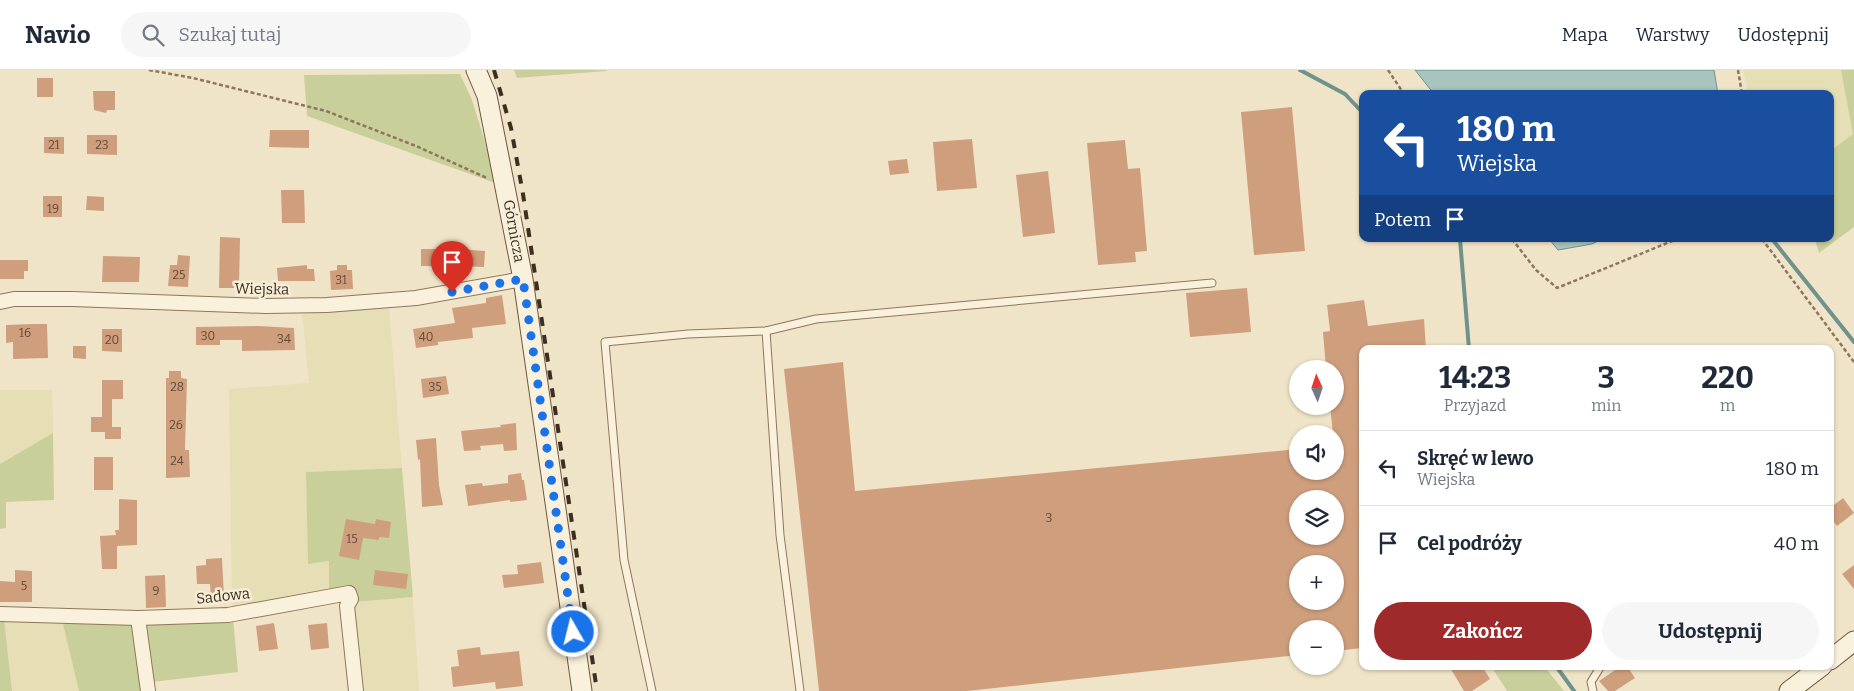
<!DOCTYPE html>
<html lang="pl">
<meta charset="utf-8">
<style>
body{margin:0;font-family:Bitter,serif;background:#f6f6f7;color:#1f2937;height:100vh;display:flex;flex-direction:column;font-size:19px;white-space:nowrap}
*{box-sizing:border-box;margin:0}
p{font-size:16px;color:#747a83}
.icon{flex:none;width:28px;height:28px;fill:none;stroke:currentColor;stroke-width:2;stroke-linecap:round;stroke-linejoin:round}
.map{position:relative;flex:1;overflow:hidden}
.details{position:absolute;left:1359px;top:275px;width:475px;height:325px;display:flex;flex-direction:column;background:#fff;border-radius:10px;box-shadow:0 1px 4px #0004}
.details>*{flex:none}
.guide{position:absolute;left:1359px;top:20px;width:475px;height:152px;border-radius:10px;box-shadow:0 1px 4px #0004;background:#1a4fa0;color:#fff;overflow:hidden}
.needle{width:32px;rotate:357deg}
.tools{position:absolute;left:1289px;top:290px;display:grid;gap:10px}
.tools a{display:grid;place-items:center;width:55px;height:55px;border-radius:50%;background:#fff;box-shadow:0 1px 4px #0004;font-size:25px}
.pin{position:absolute;display:grid;place-items:center;width:42px;height:42px;color:#fff;margin:-51px -21px;border-radius:50% 50% 50% 0;rotate:-45deg;box-shadow:0 0 5px #0007}
.pin .icon{rotate:45deg}
.me{position:absolute;width:55px;margin:-28px;rotate:352deg;stroke-linejoin:round;filter:drop-shadow(0 0 4px #0008)}
.turn{display:flex;align-items:center;gap:18px;height:105px;padding:0 15px;font-size:22px}
.turn .icon{width:65px;height:65px;stroke-width:2.5}
.turn b{display:block;font-size:35px;line-height:42px}
.then{display:flex;align-items:center;height:48px;padding:0 15px;background:#0003;gap:10px;font-size:19px}
.eta{display:flex;justify-content:space-evenly;align-items:center;height:85px;text-align:center}
.eta b{font-size:30px;font-weight:700;line-height:35px}
.cta{display:flex;gap:10px;margin-top:auto;padding:10px 15px}
.cta a{flex:1;height:58px;border-radius:30px;background:#9e2a2b;color:#fff;font-size:20px;font-weight:700;line-height:58px;text-align:center}
.cta a+a{background:#f6f6f7;color:#1f2937}
ul{padding:0;list-style:none}
li{display:flex;align-items:center;gap:15px;height:75px;padding:0 15px;border-top:1px solid #e0e1e3}
li div{flex:1}
li b{display:block;font-size:19px}
li em{font-style:normal}
header{display:flex;align-items:center;gap:30px;box-sizing:border-box;height:70px;padding:0 25px;background:#fff;border-bottom:1px solid #e0e1e3}
header strong{font-size:24px}
nav{display:flex;gap:28px;margin-inline-start:auto;font-size:18px}
.search{width:350px;height:45px;background:#f6f6f7;display:flex;align-items:center;gap:12px;box-sizing:border-box;padding:0 18px;border-radius:28px;color:#747a83;font-size:19px}
.map>svg:first-child{display:block}
</style>
<header>
<strong>Navio</strong>
<div class="search"><svg class="icon" aria-label="search" viewBox="0 0 24 24"><circle cx="10" cy="10" r="6"/><path d="M15 15l6 6"/></svg>Szukaj tutaj</div>
<nav><a>Mapa</a><a>Warstwy</a><a>Udostępnij</a></nav>
</header>
<div class="map">
<svg width="1854" height="621" viewBox="0 0 1854 621">
<rect width="100%" height="100%" fill="#f0e4c8"/>
<g fill="#e6deb5">
<path d="M1743 0H1841L1853 64 1830 81V24H1748Z"/>
<path d="M389 238 402 398 306 402 308 493 329 491V519L232 536 229 319 309 313 302 241Z"/>
<path d="M0 320H52L53 363 0 394Z"/>
<path d="M413 527 419 621H360L352 538 355 532Z"/>
<path d="M4 549 62 550 79 621H12Z"/>
</g>
<g fill="#c9cf9b">
<path d="M514 0H606L607 1 517 8Z"/>
<path d="M1841 0H1854V157L1819 183 1815 169H1830V81L1853 64Z"/>
<path d="M460 4 472 30 498 114 307 46 304 5Z"/>
<path d="M53 363 54 430 6 432V458L0 459V394Z"/>
<path d="M402 398 413 527 355 532 354 516 329 519V491L308 494 306 402Z"/>
<path d="M0 548 4 549 12 621H0Z"/>
<path d="M233 548 238 602 152 612 144 555 150 552Z"/>
<path d="M62 550 126 551 134 556 143 621H79Z"/>
<path d="M1491 596H1544L1564 621H1507Z"/>
</g>
<g fill="#a9c4bc" stroke="#6f938a">
<path d="M1415 0H1714L1718 24H1434Z"/>
<path d="M1549 169H1602L1592 174 1558 180Z"/>
</g>
<g fill="none" stroke-linecap="round" stroke-linejoin="round">
<g stroke="#6f938a" stroke-width="4">
<path d="M1300 0 1345 24 1362 42"/>
<path d="M1460 169 1469 279"/>
<path d="M1772 169 1854 272"/>
<path d="M1556 596 1574 621"/>
</g>
</g>
<g fill="#cf9f7d" fill-rule="evenodd">
<rect x="37" y="8" width="16" height="19"/>
<path d="M93 21H115V40H107L106 43 94 40Z"/>
<path d="M1292 37 1305 181 1254 185 1241 42Z"/>
<path d="M270 60H309V78L269 77Z"/>
<path d="M87 65H117V85L87 84Z"/>
<path d="M44 67H64V84L44 83Z"/>
<path d="M972 69 977 118 937 121 933 72Z"/>
<path d="M1125 70 1128 99 1140 98 1147 181 1135 182 1136 192 1098 195 1087 73Z"/>
<path d="M907 89 909 103 890 105 888 91Z"/>
<path d="M1048 101 1055 163 1023 167 1016 105Z"/>
<path d="M281 120H304L305 153H282Z"/>
<rect x="43" y="126" width="19" height="21"/>
<path d="M87 126 104 127V141L86 140Z"/>
<path d="M220 167 240 168 239 218H219Z"/>
<path d="M421 179H437L438 196H421Z"/>
<path d="M459 179 485 181 484 197 458 196Z"/>
<path d="M178 185 190 186 188 217 168 216 170 195H177Z"/>
<path d="M103 186 140 187 139 212H102Z"/>
<path d="M0 190H28V201H24V209H0Z"/>
<path d="M307 195V199H314L315 211H278L277 198Z"/>
<path d="M337 195H347V200H352L353 219 331 220 330 201 337 200Z"/>
<path d="M1247 218 1251 262 1190 267 1186 223Z"/>
<path d="M502 225 506 254 472 258 473 268 438 272V275L416 278 413 259 455 253 452 238 486 233V228Z"/>
<path d="M1364 230 1368 256 1424 249 1426 279H1362V578L1335 581V559H1298V585L967 621H819L784 299 843 292 855 421 1298 379V401H1335V364H1333L1330 336H1335V299H1326L1323 262 1330 261 1327 235ZM1298 429H1335V466H1298ZM1298 494H1335V531H1298Z"/>
<path d="M32 254H47L48 288 13 289V272L6 273V255Z"/>
<path d="M259 256 294 258 295 280 242 281V270H220V275H196V257Z"/>
<path d="M102 259H122V282L102 281Z"/>
<path d="M73 276H86V289L73 288Z"/>
<path d="M169 301H181V308L187 309 185 380H189L190 407 166 408V308H169Z"/>
<path d="M446 306 449 324 423 328 421 309Z"/>
<path d="M102 310H123V329H112V357H121V369H105V362H91V347H102Z"/>
<path d="M516 353 517 380 504 381 503 374 480 376 481 380 464 381 461 361 501 357 500 355Z"/>
<path d="M436 368 439 415 443 435 422 437 420 389 418 390 416 370Z"/>
<rect x="94" y="387" width="19" height="33"/>
<path d="M521 403 522 410H524L527 430 510 432V430L468 436 465 415 482 413 483 416 508 413V405Z"/>
<path d="M1843 428 1854 443 1837 456 1830 447V438Z"/>
<path d="M119 429 137 430V475L117 476V499H102L100 466 116 465 115 460H119Z"/>
<path d="M346 449 375 454 376 449 391 452 389 468 379 467V470L363 468 359 490 339 486Z"/>
<path d="M222 488 224 527H211L210 514H197L196 496 206 495V489Z"/>
<path d="M541 492 544 513 504 518 502 505 518 504 517 495Z"/>
<path d="M1854 495V519L1842 504Z"/>
<path d="M15 500 32 501V532H0V511L15 512Z"/>
<path d="M375 500 408 504 406 519 373 515Z"/>
<path d="M165 505 166 537 146 538 145 506Z"/>
<path d="M274 553 278 579 259 581 256 556Z"/>
<path d="M327 553 329 578 311 580 308 555Z"/>
<path d="M480 577 481 585 519 581 523 616 496 619 495 612 453 617 451 597 459 596 457 580Z"/>
<path d="M1449 596H1482L1490 609 1472 621H1464Z"/>
<path d="M1621 596H1627L1635 608 1615 621H1608L1599 611Z"/>
</g>
<g fill="none" stroke-linecap="round" stroke-linejoin="round">
<g stroke="#8d765c" stroke-width="9">
<g id="lane">
<path d="M766 261 780 465 800 621"/>
<path d="M652 621 624 490 605 272 688 264 766 261 816 249 1212 213"/>
<path d="M1593 621 1591 612 1601 596"/>
</g>
</g>
<g stroke="#8d765c" stroke-width="16">
<g id="street">
<path d="M0 232 14 229H72L265 236 327 235 416 228 523 209"/>
<path d="M0 544 138 548 228 545 349 523 351 529 347 536 356 621"/>
<path d="M138 548 148 621"/>
</g>
</g>
<g stroke="#6f573f" stroke-width="21">
<g id="secondary">
<path d="M476 0 487 26 523 209 582 621"/>
<path d="M1830 590 1854 571"/>
<path d="M1789 621 1822 596"/>
</g>
</g>
<g stroke="#8d765c" stroke-width="2.5" stroke-dasharray="4 2.5" stroke-linecap="butt">
<path d="M149 0 193 8 326 41 416 76 487 108"/>
<path d="M1388 0 1404 24"/>
<path d="M1738 0 1742 24"/>
<path d="M1512 169 1536 200 1557 218 1677 169"/>
<path d="M1762 169 1854 292"/>
</g>
<use href="#lane" stroke="#faf1dc" stroke-width="7"/>
<use href="#street" stroke="#faf1dc" stroke-width="14"/>
<use href="#secondary" stroke="#faf1dc" stroke-width="19"/>
<path stroke="#3d2e20" stroke-width="4" stroke-dasharray="9 9" stroke-linecap="butt" d="M494 0 511 58 523 124 597 621"/>
</g>
<g fill="none" stroke-linecap="round" stroke-linejoin="round">
<path stroke="#1a73e8" stroke-width="9" stroke-dasharray="0 16.2" d="M452 222 523 209 573 562"/>
</g>
<g text-anchor="middle" stroke-width="5" stroke-linejoin="round" paint-order="stroke">
<g font-size="12" fill="#624a37">
<text x="54" y="79">21</text>
<text x="102" y="79">23</text>
<text x="53" y="143">19</text>
<text x="179" y="209">25</text>
<text x="341" y="214">31</text>
<text x="25" y="267">16</text>
<text x="208" y="270">30</text>
<text x="426" y="271">40</text>
<text x="284" y="273">34</text>
<text x="112" y="274">20</text>
<text x="177" y="321">28</text>
<text x="435" y="321">35</text>
<text x="176" y="359">26</text>
<text x="177" y="395">24</text>
<text x="1049" y="452">3</text>
<text x="352" y="473">15</text>
<text x="24" y="520">5</text>
<text x="156" y="525">9</text>
</g>
<g font-size="15" fill="#3d2e20" stroke="#f7eed8">
<text transform="translate(514 161) rotate(80)" y="5">Górnicza</text>
<text transform="translate(262 219) rotate(1)" y="5">Wiejska</text>
<text transform="translate(223 526) rotate(-6)" y="5">Sadowa</text>
</g>
</g>
</svg>
<div class="tools">
<a><svg class="needle" viewBox="-14 -14 28 28"><path d="M0-13l5 13h-10z" fill="#e53935"/><path d="M0 13l5-13h-10z" fill="#747a83"/></svg></a>
<a><svg class="icon" aria-label="sound" viewBox="0 0 24 24"><path d="M4 9h4l5-4v14l-5-4H4zM17 9q2 3 0 6"/></svg></a>
<a><svg class="icon" aria-label="layers" viewBox="0 0 24 24"><path d="M12 4l9 5-9 5-9-5zM3 14l9 5 9-5"/></svg></a>
<a>+</a>
<a>−</a>
</div>
<div class="pin" style="left:452px;top:222px;background:#d93025"><svg class="icon" aria-label="arrive" viewBox="0 0 24 24"><path d="M6 21V4h12l-3 4 3 4H6"/></svg></div>
<svg class="me" style="left:573px;top:562px" viewBox="-20 -20 40 40"><circle r="17" fill="#1a73e8" stroke="#fff" stroke-width="3"/><path d="M0-11L8 9 0 5-8 9z" fill="#fff"/></svg>
<div class="guide">
<div class="turn"><svg class="icon" aria-label="left" viewBox="0 0 24 24"><path d="M17 20v-9H6M10 6l-5 5 5 5"/></svg><div><b>180 m</b>Wiejska</div></div>
<div class="then">Potem<svg class="icon" aria-label="arrive" viewBox="0 0 24 24"><path d="M6 21V4h12l-3 4 3 4H6"/></svg></div>
</div>
<section class="details">
<div class="eta">
<div><b>14:23</b><p>Przyjazd</p></div>
<div><b>3</b><p>min</p></div>
<div><b>220</b><p>m</p></div>
</div>
<ul>
<li><svg class="icon" aria-label="left" viewBox="0 0 24 24"><path d="M17 20v-9H6M10 6l-5 5 5 5"/></svg><div><b>Skręć w lewo</b><p>Wiejska</p></div><em>180 m</em></li>
<li><svg class="icon" aria-label="arrive" viewBox="0 0 24 24"><path d="M6 21V4h12l-3 4 3 4H6"/></svg><div><b>Cel podróży</b></div><em>40 m</em></li>
</ul>
<div class="cta"><a>Zakończ</a><a>Udostępnij</a></div>
</section>
</div>
